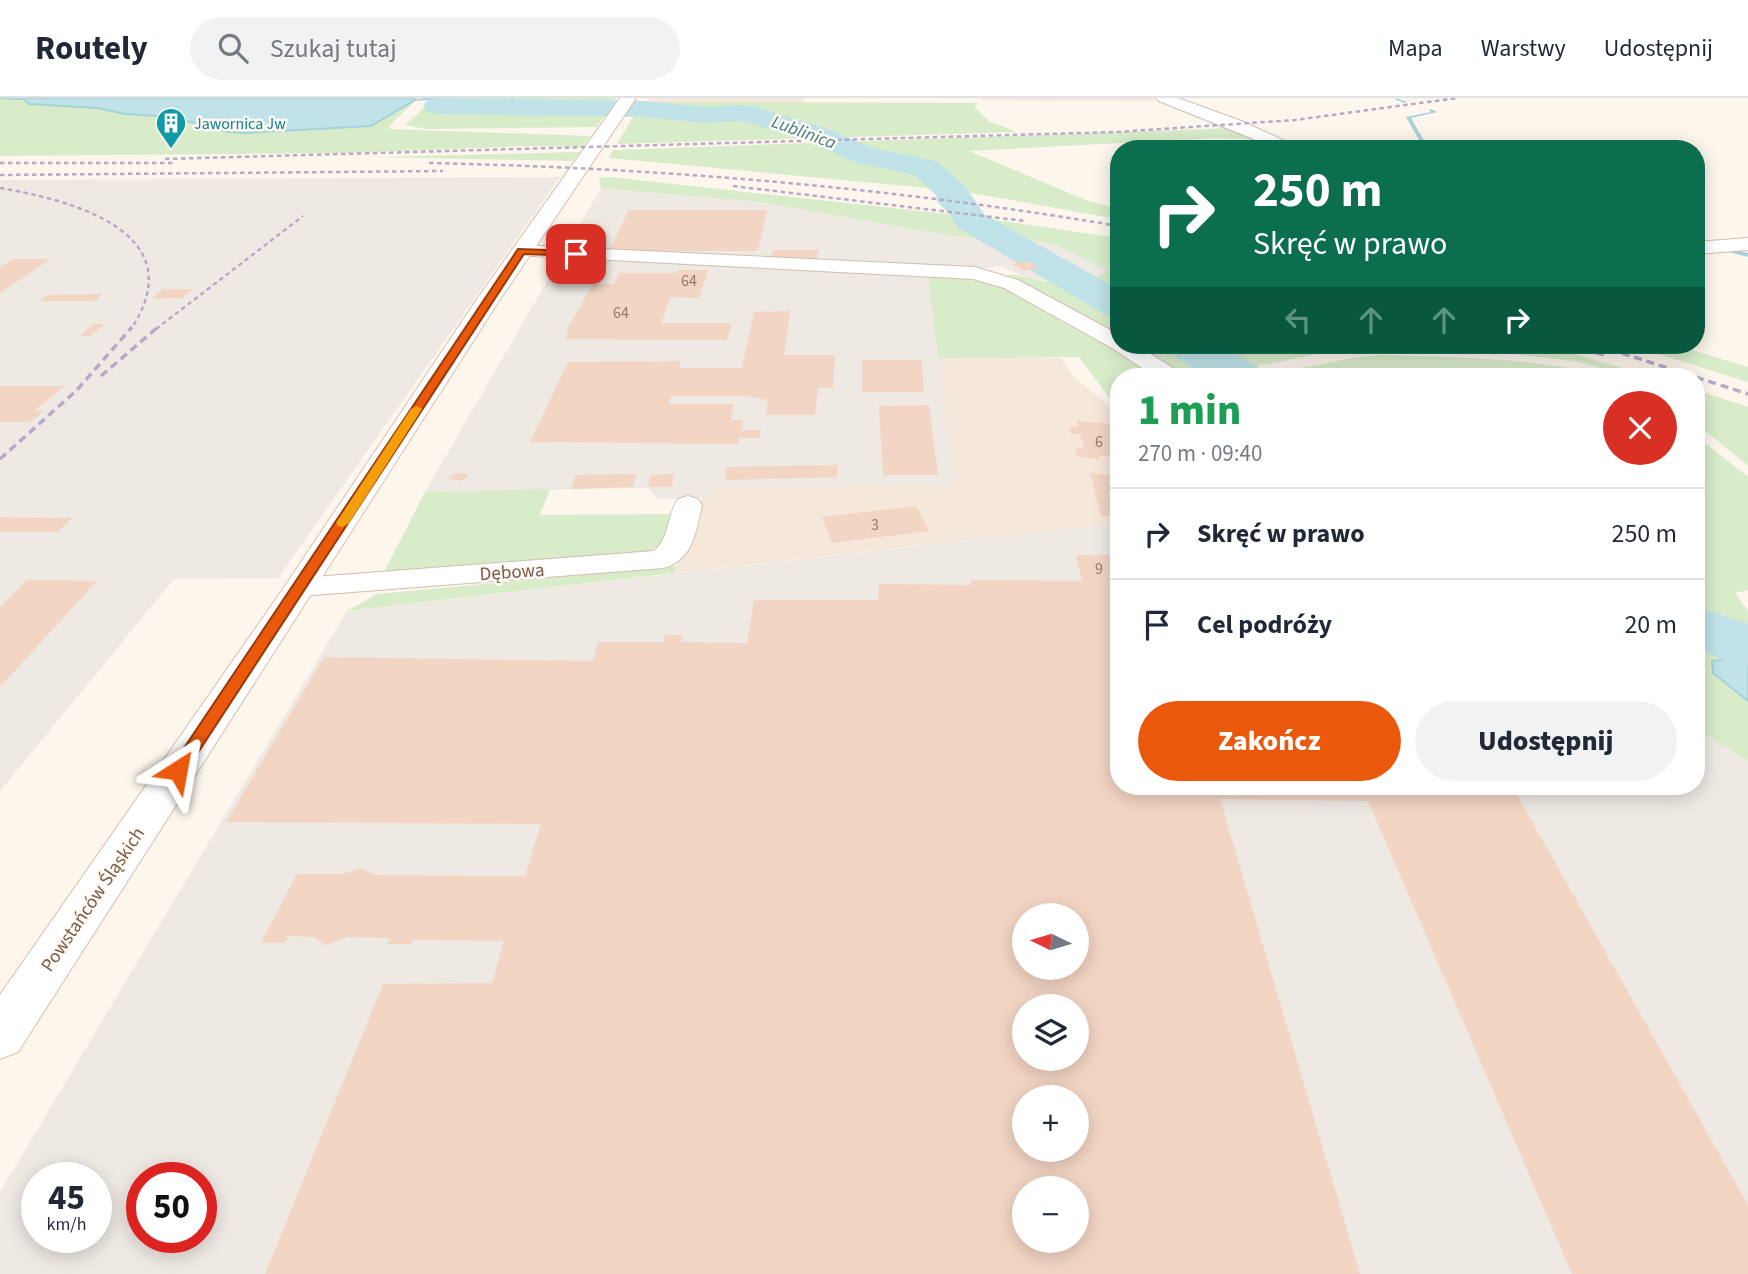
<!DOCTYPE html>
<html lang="pl">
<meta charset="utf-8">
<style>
body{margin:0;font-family:"Source Sans 3",sans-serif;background:#f2f2f3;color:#1f2937;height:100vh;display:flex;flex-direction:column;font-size:26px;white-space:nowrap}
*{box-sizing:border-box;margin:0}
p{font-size:23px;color:#747a83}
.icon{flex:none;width:38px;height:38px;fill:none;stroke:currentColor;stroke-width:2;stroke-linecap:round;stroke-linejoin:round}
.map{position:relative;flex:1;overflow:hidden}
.drawer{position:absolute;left:1110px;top:270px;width:595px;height:427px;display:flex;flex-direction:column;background:#fff;border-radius:28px;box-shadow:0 4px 18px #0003}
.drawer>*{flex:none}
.top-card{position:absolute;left:1110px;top:42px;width:595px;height:214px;border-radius:28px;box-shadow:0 4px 18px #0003;background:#0b6e4f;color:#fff;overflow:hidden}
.needle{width:46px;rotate:275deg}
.controls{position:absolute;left:1012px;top:805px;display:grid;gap:14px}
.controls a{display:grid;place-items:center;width:77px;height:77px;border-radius:50%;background:#fff;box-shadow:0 4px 18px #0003;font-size:35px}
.speed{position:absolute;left:21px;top:1064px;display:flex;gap:14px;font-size:35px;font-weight:700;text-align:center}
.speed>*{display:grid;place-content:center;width:91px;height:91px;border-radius:50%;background:#fff;box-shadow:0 4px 18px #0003;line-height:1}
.speed small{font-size:18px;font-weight:400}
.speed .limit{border:10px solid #d22;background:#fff;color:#111}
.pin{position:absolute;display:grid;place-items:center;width:60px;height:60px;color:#fff;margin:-30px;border-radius:14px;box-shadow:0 4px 10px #0006}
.me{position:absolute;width:77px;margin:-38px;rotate:34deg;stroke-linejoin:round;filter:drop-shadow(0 0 5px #0008)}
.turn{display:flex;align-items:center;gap:24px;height:147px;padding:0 28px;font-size:32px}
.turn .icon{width:91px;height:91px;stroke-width:2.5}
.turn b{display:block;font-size:49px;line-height:60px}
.lanes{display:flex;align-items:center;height:66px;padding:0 28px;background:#0003;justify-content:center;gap:35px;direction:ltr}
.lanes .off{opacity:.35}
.round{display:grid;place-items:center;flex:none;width:74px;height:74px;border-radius:37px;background:#f2f2f3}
.summary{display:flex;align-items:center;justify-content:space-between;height:119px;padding:0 28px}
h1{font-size:42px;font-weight:800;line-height:52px;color:#1e9e55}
.button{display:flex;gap:14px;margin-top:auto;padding:14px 28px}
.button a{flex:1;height:80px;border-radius:42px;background:#ea580c;color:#fff;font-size:28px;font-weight:800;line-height:80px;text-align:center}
.button a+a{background:#f2f2f3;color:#1f2937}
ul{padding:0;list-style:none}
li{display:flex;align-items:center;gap:21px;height:91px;padding:0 28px;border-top:2px solid #e0e1e3}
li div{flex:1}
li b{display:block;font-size:26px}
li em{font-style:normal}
header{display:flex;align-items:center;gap:42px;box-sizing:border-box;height:98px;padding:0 35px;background:#fff;border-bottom:2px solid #e0e1e3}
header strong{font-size:33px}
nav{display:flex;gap:38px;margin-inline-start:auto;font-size:24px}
.search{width:490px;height:63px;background:#f2f2f3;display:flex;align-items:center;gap:18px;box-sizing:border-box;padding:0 24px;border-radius:38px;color:#747a83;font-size:26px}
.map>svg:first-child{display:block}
</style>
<header>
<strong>Routely</strong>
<div class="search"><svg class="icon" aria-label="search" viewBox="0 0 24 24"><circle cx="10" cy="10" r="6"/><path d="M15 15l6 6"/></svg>Szukaj tutaj</div>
<nav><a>Mapa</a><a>Warstwy</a><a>Udostępnij</a></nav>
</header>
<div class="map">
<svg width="1748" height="1176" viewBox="0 0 1748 1176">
<rect width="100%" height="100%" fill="#fdf6ec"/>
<g fill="#f5e8da">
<path d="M651 0H847H804L802 5 648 4Z"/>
<path d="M982 0H1154L1155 3 982 2Z"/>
<path d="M938 260H1061L1073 278 1118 315V425L675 475 702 400 721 389 956 386Z"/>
</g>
<g fill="#efe9e4" fill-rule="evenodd">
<path d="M560 79 278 480 174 481 0 693V82Z"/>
<path d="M601 90 759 104 952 138 998 143H1034L1057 147 1108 173 1098 180 1067 185 1028 180 1001 168 967 172 927 170 956 386 722 389 702 400 658 401 648 390 425 394Z"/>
<path d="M1118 425V688H1696V631L1748 663V1176H0V1094L347 513ZM1024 817H1076V870H1024ZM1024 908H1076V961H1024ZM1024 999H1076V1052H1024ZM37 1080H96V1139H37ZM142 1080H201V1139H142ZM1024 1090H1076V1143H1024Z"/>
</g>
<g fill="#d8ecc9">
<path d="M0 0H418L390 27V31L591 38 583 49 528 48 347 55 0 58Z"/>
<path d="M430 0H616L597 29 426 31 405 27 425 9Z"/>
<path d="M648 4 978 5 974 9 989 23 1017 34 617 46 640 7Z"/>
<path d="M1234 30 1278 48 1249 41 1214 40 969 53 1088 103 1118 110V121L960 93 609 60 613 52Z"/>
<path d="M580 54 573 63 372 59Z"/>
<path d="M610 79 975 119 1118 140V241L1007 177C1016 176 1021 178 1029 180 1055 186 1085 188 1108 173L1057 147 1034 143H998L952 138 759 104 601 90 599 80Z"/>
<path d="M928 176C948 178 967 179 987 184 1020 195 1138 252 1156 278H1118V304L1109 299 1079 259 938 260Z"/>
<path d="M1129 247H1545L1649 278H1627L1575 263 1514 256 1373 249 1322 255 1208 278H1187Z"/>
<path d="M1629 247H1675L1748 269V284Z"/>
<path d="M1380 257C1455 259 1534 260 1607 278H1259L1353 260Z"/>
<path d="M1696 292 1748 309V368L1696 325Z"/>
<path d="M1696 338 1748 379V492L1735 495 1748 513V565L1728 561 1713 576 1748 603V663L1696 631Z"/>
<path d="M550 391 540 417 672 416 665 444 645 455 383 476 425 394Z"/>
<path d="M677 468 675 475 347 513 377 496Z"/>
</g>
<g fill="#bfe3e8" stroke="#a5d3da" stroke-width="2">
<path d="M0 0H414L415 2 371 28 246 35 228 34 172 19 125 16 97 10 29 6 23 1Z"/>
<path d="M1728 561 1748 565V603L1713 575 1712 563Z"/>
</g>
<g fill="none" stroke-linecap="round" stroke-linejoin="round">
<g fill="#a5d3da" fill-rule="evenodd">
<path d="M425 0H443L415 3 413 2Z"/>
<path d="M444 0H451L453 10H449L448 2Z"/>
<path d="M510 0H514L515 10 511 9Z"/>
<path d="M1396 0 1407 4 1405 5 1396 2Z"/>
<path d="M1431 11 1437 14 1411 20 1429 51H1424L1406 19 1431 14 1429 12Z"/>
<path d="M1727 150 1748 155V159L1725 153 1724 152Z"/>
</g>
<g fill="#bfe3e8" fill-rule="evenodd">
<path d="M437 0 647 3 704 9 745 7 755 9 831 32 872 50 936 63 964 87 984 116 1118 191V219L1104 216 957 129 949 115 937 104 936 97 915 77 853 64 811 44 743 23 704 25 647 19 437 16 427 14 423 8 427 2Z"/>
<path d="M1167 247H1219L1257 268 1264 278C1229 280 1187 280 1167 247Z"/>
<path d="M1696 508 1748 526V568L1725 563 1696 550Z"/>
</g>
</g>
<g fill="#f3d5c3" fill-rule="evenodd">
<path d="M629 112H767L758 153H609Z"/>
<path d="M773 152H819L817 161H770Z"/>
<path d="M13 161H51L0 195V169Z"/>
<path d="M1028 163 1039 170 1023 173 1012 166Z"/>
<path d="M678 172H708L699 200 671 199 661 225H732L727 242 565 241 569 233H566L593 186H614L619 175H677Z"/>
<path d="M163 191H193L182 200 152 201Z"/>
<path d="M102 196 95 203H39L48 197Z"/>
<path d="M790 213 784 257H835L833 290H818L815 317H766L768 302 744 298H671L669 306H734L731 322H743L742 332H761L760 340H739L738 346 530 344 568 264 680 263 679 270H742L754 214Z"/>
<path d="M92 226H105L90 238H80Z"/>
<path d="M862 262H922L924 294H862Z"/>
<path d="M0 288H65L34 313H44L32 323 15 324H0Z"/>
<path d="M929 307 938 377H883L879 308Z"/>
<path d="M1077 323 1111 326 1118 358H1099V361L1077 358 1075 351H1084L1080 336H1071L1069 329H1078Z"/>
<path d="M837 367V379L725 382 726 369Z"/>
<path d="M457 375H466L468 379 461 383 449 381 451 377Z"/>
<path d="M1090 375 1118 378V414H1114L1115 418H1101Z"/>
<path d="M636 376 633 389 571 391 576 377Z"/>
<path d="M674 376 672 389H648L651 377Z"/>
<path d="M916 408 929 433 832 445 822 419Z"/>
<path d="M0 419 72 420 58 434H0Z"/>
<path d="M1076 457H1118V688H1512L1748 1107V1176H1572L1368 703 1220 701 1360 1176H265L383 886 492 885 504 843 414 842 411 846H387L390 840 348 839 327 847 313 839 289 838 285 845H261L297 776H341L360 770 377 777 525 778 541 726 226 724 324 559 593 563 598 544H664L665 537H683L681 544 747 545 754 502H878L879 486 971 487V482L1082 483ZM1024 817H1076V870H1024ZM1024 908H1076V961H1024ZM1024 999H1076V1052H1024ZM1024 1090H1076V1143H1024Z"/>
<path d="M27 482 97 483 0 589V509Z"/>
</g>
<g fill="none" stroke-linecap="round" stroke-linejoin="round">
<g stroke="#d1beb0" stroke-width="2">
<g id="minor">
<path d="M521 147 975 169 1018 182 1118 236V247H1136L1178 273 1182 278H1154L1112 250 1004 190 973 181 514 157 511 153Z"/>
<path d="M688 398 698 401 702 407C696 433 693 463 663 470L301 498 290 496 285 489 290 482 301 480 654 453C670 439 667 417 678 401Z"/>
</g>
</g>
<g stroke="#d1beb0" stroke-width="2">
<g id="tertiary">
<path d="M1156 0H1178L1244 24 1302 51H1278L1159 3Z"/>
<path d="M1748 140V152L1696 156V144Z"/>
</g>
</g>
<g stroke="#d6c0b0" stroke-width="2">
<path id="secondary" d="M620 0H636L495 209 18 954 0 961V897L285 488 475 204Z"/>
</g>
<use href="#minor" fill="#fff" fill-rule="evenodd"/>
<use href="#tertiary" fill="#fff" fill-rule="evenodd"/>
<use href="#secondary" fill="#fff" fill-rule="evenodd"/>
<g stroke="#b9a8c9" stroke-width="2.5" stroke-dasharray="4.5 3.5" stroke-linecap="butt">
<path d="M165 61 1116 34 1295 22 1457 0"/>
<path d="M0 65H174"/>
<path d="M429 65C661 70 889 89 1118 128"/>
<path d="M0 77 443 73"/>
<path d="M733 88 1025 123"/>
<path d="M0 90C71 102 195 134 131 231"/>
<path d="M156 231 303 118"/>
</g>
<g stroke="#b9a8c9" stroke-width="3.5" stroke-dasharray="8 5" stroke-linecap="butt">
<path d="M1571 247 1607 258"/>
<path d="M1597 247 1748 296"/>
<path d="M101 278 158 229"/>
<path d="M0 361 77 292 132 229"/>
</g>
</g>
<path fill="#ea580c" stroke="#983908" stroke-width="2" d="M518 151 576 153 580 156 576 158 524 156 184 676H172L169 672 172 668Z"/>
<path fill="#f59e0b" d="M417 308 422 311 349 425 343 429 338 428 336 425 411 311Z"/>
<defs>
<g id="building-pin" transform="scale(1.575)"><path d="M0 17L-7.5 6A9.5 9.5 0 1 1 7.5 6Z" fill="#0f9aa8" stroke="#fffaf3"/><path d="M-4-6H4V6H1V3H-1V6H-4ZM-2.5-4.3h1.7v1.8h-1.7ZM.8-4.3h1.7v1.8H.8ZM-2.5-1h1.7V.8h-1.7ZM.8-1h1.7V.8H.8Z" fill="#fff"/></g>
</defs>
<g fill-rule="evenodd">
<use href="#building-pin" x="171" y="25"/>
</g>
<g text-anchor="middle" stroke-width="5" stroke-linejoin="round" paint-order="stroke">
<g font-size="16" fill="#0d838f" stroke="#fffaf3" text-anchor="start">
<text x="194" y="31">Jawornica Jw</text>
</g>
<g font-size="16" fill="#987a6a">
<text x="689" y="188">64</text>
<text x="621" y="220">64</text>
<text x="1099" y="349">6</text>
<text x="875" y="432">3</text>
<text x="1099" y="476">9</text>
</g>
<g font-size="18" font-style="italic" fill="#437c86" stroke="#fffaf3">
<text transform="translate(804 34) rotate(20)" y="6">Lublinica</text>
</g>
<g font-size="19" fill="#7a5c4d" stroke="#fffaf3">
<text transform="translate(512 473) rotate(-4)" y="7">Dębowa</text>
<text transform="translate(92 801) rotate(-56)" y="7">Powstańców Śląskich</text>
</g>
</g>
</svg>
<div class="controls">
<a><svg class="needle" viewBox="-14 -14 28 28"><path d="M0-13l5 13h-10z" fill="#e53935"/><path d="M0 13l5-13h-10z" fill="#747a83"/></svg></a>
<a><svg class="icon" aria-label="layers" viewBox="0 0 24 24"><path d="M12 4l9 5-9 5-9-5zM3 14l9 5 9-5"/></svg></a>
<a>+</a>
<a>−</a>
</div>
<div class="speed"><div>45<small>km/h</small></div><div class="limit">50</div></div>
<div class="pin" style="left:576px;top:156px;background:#d93025"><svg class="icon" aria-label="arrive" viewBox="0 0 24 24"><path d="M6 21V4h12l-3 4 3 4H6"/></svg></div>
<svg class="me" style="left:178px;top:672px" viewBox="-20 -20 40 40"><path d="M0-17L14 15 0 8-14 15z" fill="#ea580c" stroke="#fff" stroke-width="4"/></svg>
<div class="top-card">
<div class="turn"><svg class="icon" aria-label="right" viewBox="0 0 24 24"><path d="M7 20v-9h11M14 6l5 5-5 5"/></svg><div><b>250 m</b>Skręć w prawo</div></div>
<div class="lanes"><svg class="icon off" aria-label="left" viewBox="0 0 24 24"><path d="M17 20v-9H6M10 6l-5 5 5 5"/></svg><svg class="icon off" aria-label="ahead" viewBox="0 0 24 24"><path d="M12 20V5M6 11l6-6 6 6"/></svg><svg class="icon off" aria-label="ahead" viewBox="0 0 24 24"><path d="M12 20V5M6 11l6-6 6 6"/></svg><svg class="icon" aria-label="right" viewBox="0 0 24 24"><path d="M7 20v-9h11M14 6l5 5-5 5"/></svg></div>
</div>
<section class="drawer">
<div class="summary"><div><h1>1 min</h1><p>270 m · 09:40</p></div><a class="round" style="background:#d93025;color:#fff"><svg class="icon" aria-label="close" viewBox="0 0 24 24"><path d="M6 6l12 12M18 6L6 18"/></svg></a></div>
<ul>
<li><svg class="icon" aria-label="right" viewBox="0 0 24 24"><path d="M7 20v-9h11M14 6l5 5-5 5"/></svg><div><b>Skręć w prawo</b></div><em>250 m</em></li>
<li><svg class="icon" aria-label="arrive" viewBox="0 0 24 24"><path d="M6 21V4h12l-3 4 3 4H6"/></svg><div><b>Cel podróży</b></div><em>20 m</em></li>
</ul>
<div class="button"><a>Zakończ</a><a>Udostępnij</a></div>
</section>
</div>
